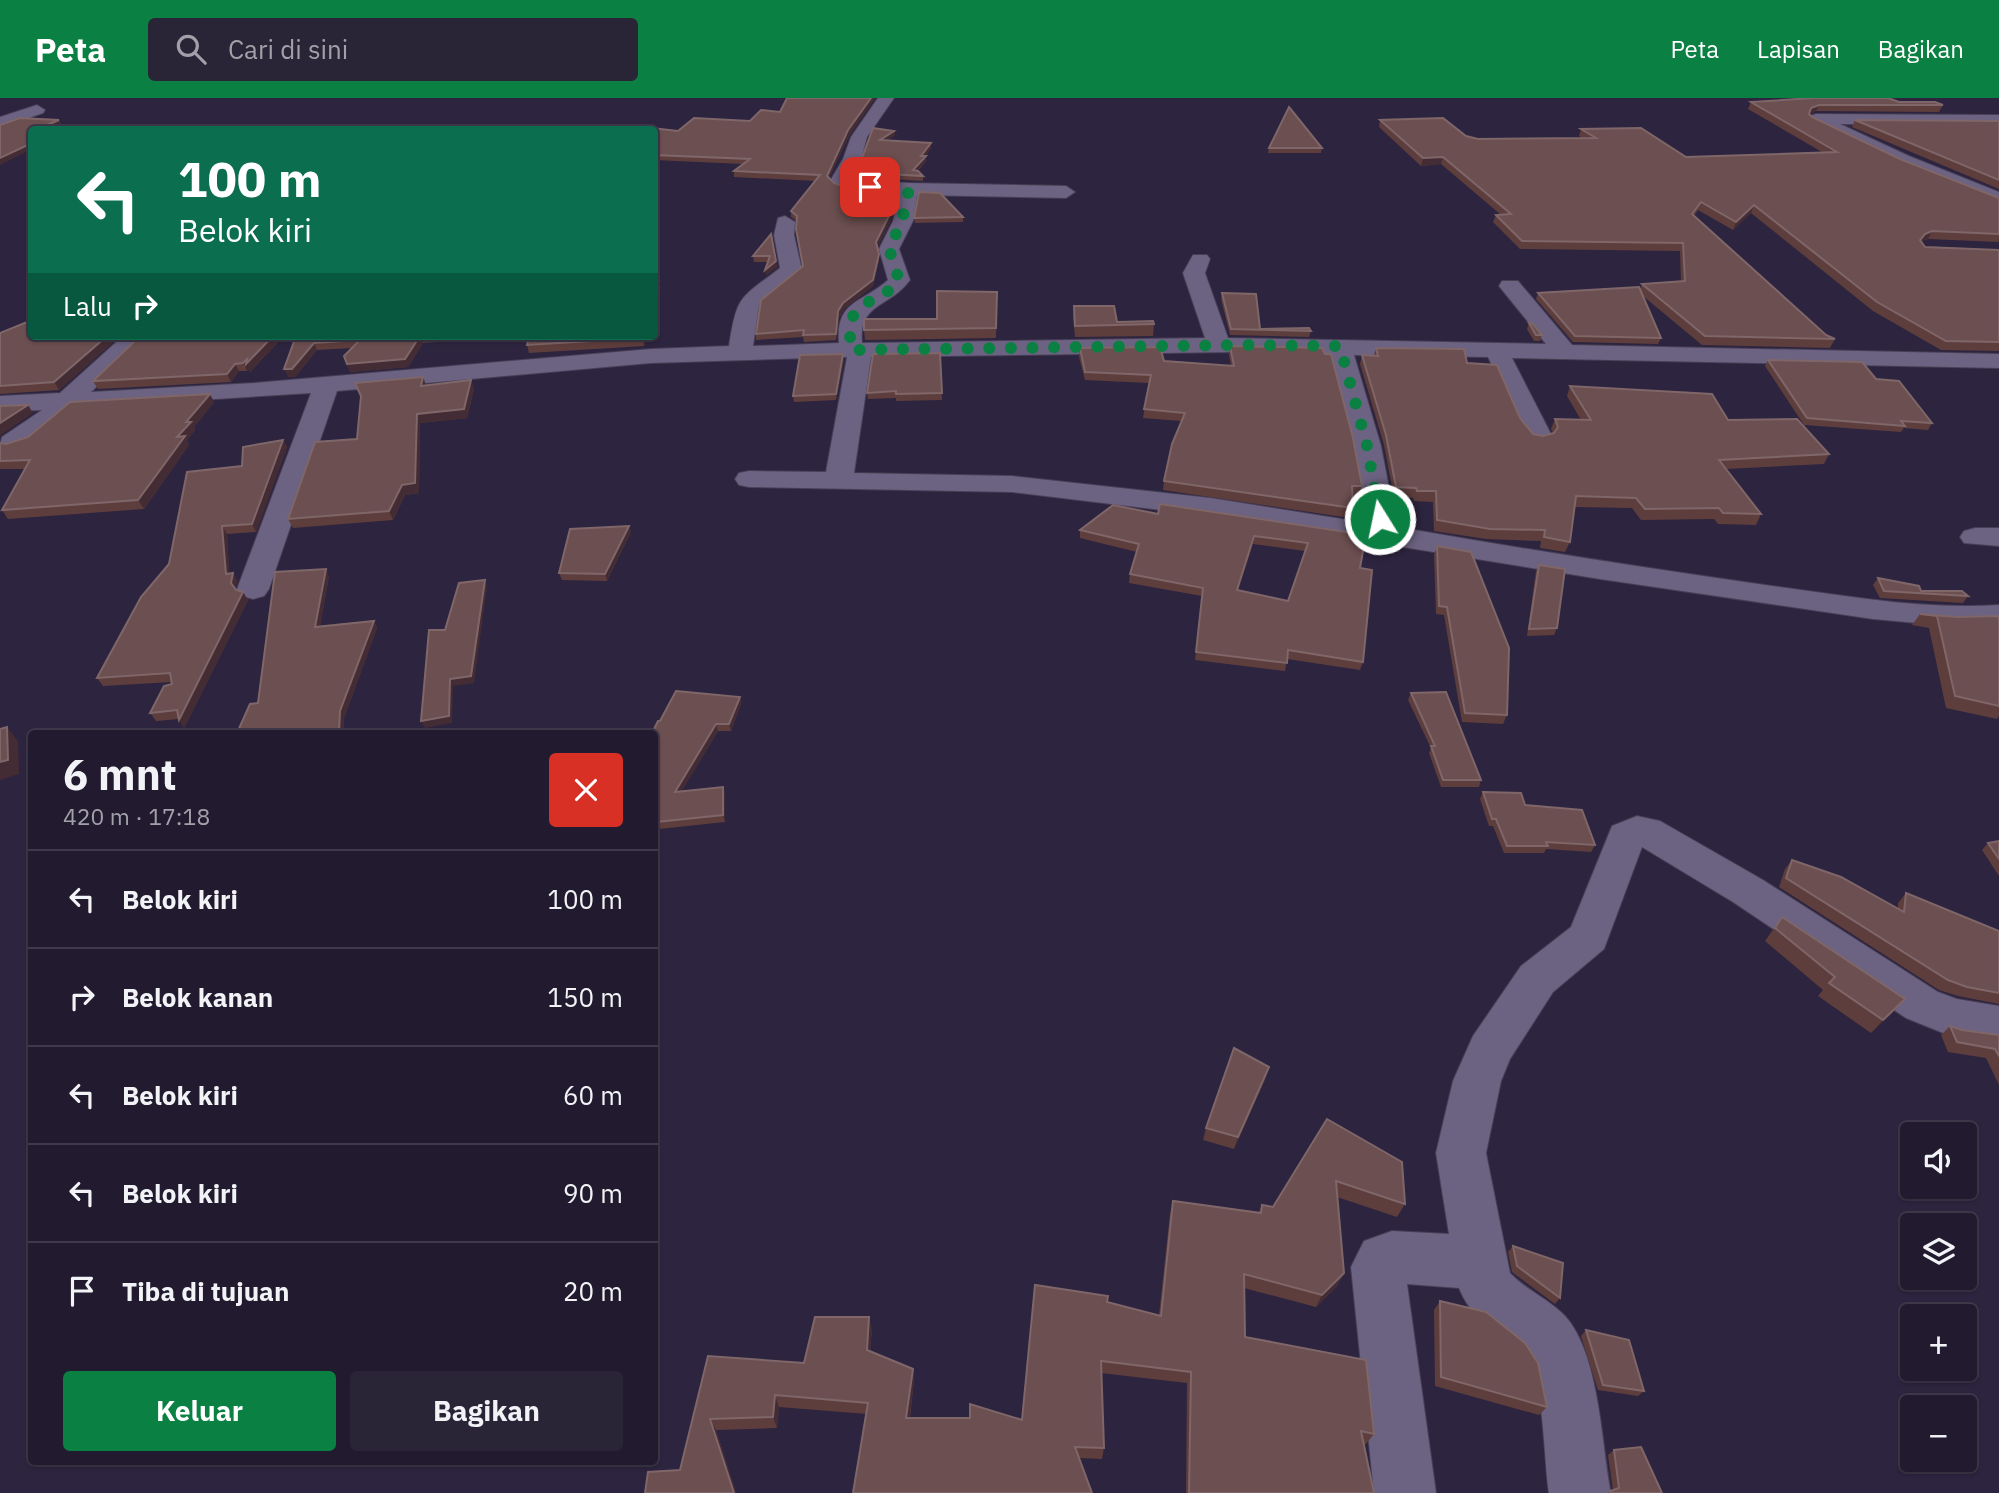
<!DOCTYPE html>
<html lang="id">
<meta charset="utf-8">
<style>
body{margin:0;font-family:"IBM Plex Sans",sans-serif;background:#2a2437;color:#f1f3f6;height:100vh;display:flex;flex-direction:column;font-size:26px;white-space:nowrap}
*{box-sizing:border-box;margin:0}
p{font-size:23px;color:#a2a1aa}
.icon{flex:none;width:38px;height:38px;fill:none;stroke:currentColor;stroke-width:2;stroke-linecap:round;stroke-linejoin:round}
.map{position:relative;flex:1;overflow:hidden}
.side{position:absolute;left:28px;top:632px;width:630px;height:735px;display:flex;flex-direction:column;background:#221b2f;border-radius:7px;box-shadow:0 2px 5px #0004,0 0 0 2px #3f394b}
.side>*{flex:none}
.top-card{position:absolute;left:28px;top:28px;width:630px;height:214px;border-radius:7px;box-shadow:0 2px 5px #0004,0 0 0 2px #3f394b;background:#0b6e4f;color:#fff;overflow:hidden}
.controls{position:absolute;left:1900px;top:1024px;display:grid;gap:14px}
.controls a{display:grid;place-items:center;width:77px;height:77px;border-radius:7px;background:#221b2f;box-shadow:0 2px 5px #0004,0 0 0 2px #3f394b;font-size:35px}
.pin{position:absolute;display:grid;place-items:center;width:60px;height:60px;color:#fff;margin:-30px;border-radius:14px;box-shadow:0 4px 10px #0006}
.me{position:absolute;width:77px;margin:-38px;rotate:350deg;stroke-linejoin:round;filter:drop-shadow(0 0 5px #0008)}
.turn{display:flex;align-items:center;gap:24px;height:147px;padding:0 35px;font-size:32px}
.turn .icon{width:91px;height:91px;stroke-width:2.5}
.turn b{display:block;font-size:49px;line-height:60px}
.then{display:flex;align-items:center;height:66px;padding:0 35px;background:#0003;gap:14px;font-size:26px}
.round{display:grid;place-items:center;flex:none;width:74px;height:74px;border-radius:7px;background:#2a2437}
.overview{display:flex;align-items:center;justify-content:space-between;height:119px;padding:0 35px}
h1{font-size:42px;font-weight:700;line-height:52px}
.button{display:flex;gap:14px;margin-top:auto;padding:14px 35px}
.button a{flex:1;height:80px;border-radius:7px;background:#0b8043;color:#fff;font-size:28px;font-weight:700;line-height:80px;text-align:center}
.button a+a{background:#2a2437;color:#f1f3f6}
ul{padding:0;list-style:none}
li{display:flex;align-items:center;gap:21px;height:98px;padding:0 35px;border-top:2px solid #3f394b}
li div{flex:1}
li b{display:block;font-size:26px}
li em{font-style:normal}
header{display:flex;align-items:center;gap:42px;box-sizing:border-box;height:98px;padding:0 35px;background:#0b8043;color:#fff}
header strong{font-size:33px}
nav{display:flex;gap:38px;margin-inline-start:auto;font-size:24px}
.search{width:490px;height:63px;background:#2a2437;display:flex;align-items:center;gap:18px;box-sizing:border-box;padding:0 24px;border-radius:7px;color:#a2a1aa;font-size:26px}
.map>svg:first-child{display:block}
</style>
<header>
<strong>Peta</strong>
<div class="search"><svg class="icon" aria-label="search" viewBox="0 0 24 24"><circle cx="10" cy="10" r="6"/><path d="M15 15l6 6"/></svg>Cari di sini</div>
<nav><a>Peta</a><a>Lapisan</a><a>Bagikan</a></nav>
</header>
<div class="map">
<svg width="1999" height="1395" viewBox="0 0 1999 1395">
<rect width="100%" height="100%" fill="#2d243f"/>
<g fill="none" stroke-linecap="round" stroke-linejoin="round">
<g stroke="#473f56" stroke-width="2">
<g id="minor">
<path d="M878 0H894L867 39 861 61 849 81 909 85 1066 88 1075 94 1066 100 917 97 913 123 899 151 910 182C890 210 858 204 862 245L1205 240 1183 175 1193 157H1207L1210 161 1205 175 1228 240 1546 246 1499 188 1502 183H1518L1572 247 1999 256V270L1512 260 1552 338 1548 344 1539 346 1530 344 1526 338 1488 259 1354 257 1381 348 1395 421 1409 431C1530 452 1651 471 1772 488 1847 498 1923 512 1999 507V527L1949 528 1873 521 1600 481 1211 418 1012 394 749 389 739 387 735 381 739 375 749 373 826 374 847 259 651 265 337 293 269 491 264 498 253 501 242 498 237 491 311 295 74 310C56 327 29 357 2 351L0 347 2 339 42 312 0 314V298L60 295 123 238H149L91 294 254 285 651 251 729 248C737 196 740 201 780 170L774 137 778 120 785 118 795 124 794 137 802 172 759 207 753 248 839 245C835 202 863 205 888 182L879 151 893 123 899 96C878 95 844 100 830 83L843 61 851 39ZM1237 254 1330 256 1353 348 1367 425 1211 400 1012 378 854 375 871 259Z"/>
<path d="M37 7 45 12 43 15 0 30V19Z"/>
<path d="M1816 16 1999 17V27L1840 26 1909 58 1999 94V107L1897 66 1810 24 1808 21 1810 18Z"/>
<path d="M1975 430H1999V448L1964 445 1960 439 1964 433Z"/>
<path d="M1637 718 1660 723 1763 782 1938 894 1957 901 1999 908V946L1953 939 1906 920 1733 804 1642 749 1604 851 1553 894 1510 961 1501 983 1486 1055 1510 1175C1526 1192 1549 1201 1565 1218 1600 1257 1601 1345 1611 1395H1549C1544 1364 1544 1285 1528 1262 1507 1231 1476 1232 1459 1190L1407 1186 1436 1395H1374L1351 1169 1364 1143 1392 1133 1449 1136 1436 1055 1453 983 1473 938 1521 868 1571 829 1612 728Z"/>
</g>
</g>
<use href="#minor" fill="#6c6281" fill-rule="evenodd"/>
</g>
<g fill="#5e3e3d" fill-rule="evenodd">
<path d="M871 0H875L849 38 829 80 834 85 851 91 896 99 891 122 877 149 879 162 873 188 844 211 839 220 836 242 804 244 803 239 756 242V236L803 168 797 123 791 119V113L816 83 734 79V73L743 66 654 62V32L678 33 750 23 780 14Z"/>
<path d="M1751 4H1899L1943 7 1939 14 1816 13 1809 16 1812 19 1900 61 1999 100V144L1928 141 1921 143 1925 149 1999 152V253L1941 252 1873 213 1751 115 1733 132 1698 112 1694 118 1826 237 1835 241 1830 250 1702 247 1643 198 1661 240 1658 246 1573 244 1536 201 1538 195 1640 191 1642 186 1681 184 1680 153 1520 151 1493 124 1496 117 1500 116 1441 66 1421 68 1379 29 1380 22 1466 38 1478 41 1582 40 1579 38 1581 31 1686 59 1822 54 1748 11Z"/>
<path d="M1855 22 1999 23V91L1852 29Z"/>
<path d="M894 33 895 37 887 42 931 45V50L925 58 926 63 918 73 923 78V83L853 79V74Z"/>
<path d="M1269 50H1322L1321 55H1268Z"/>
<path d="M963 119V124L915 125 914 120Z"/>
<path d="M771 136 777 169 766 177 768 164H754L753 158Z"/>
<path d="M997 194 996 240 865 242 864 232 937 221Z"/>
<path d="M1222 195 1260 231 1311 233 1309 239 1230 237 1221 201Z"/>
<path d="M1074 208 1117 224 1154 226 1153 238 1075 239 1073 219Z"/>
<path d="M1529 225 1542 237 1540 243H1534L1527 231Z"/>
<path d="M0 235 32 238H120L59 292 0 296Z"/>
<path d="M140 238H284L250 274 248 271 247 273H239L231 284 98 291 93 283Z"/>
<path d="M296 238H454V243L423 245 408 269 350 274 344 258 352 250 317 252 295 279H288Z"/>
<path d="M529 238H647L644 248 529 255 527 247Z"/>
<path d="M1230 248 1362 388 1359 398 1352 397 1353 410 1350 420 1163 392 1164 383 1181 323 1143 320 1149 285 1085 282 1079 259 1080 250 1164 263 1231 268 1229 257Z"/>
<path d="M1376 250 1467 265 1520 320 1533 336 1543 338 1553 335 1551 331 1555 321 1581 322 1567 298 1570 288 1728 322 1829 356 1824 366 1726 371 1761 416 1756 427 1718 426 1714 421 1641 422 1632 410 1574 409 1570 444 1565 454 1540 450 1541 443 1486 441 1434 433 1433 404 1414 403 1413 400 1394 399 1384 347 1360 266 1362 257H1374Z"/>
<path d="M940 255 942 302 896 303V300L868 301 867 295Z"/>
<path d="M844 262 836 302 794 304 793 298Z"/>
<path d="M1768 262 1876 281 1932 325 1928 332 1904 330 1901 334 1804 327 1765 268Z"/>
<path d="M423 279 426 287 474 291 467 320 420 325 419 395 405 397 393 422 293 430 288 421Z"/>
<path d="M214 304 194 329 195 332 187 342 189 347 144 411 8 421 2 412 25 371H0V345L6 346Z"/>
<path d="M283 342 287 349 256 434 227 436 229 475H233L237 483 235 491 248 502 184 630 179 621 156 623 150 615 172 586V584L103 588 97 580 169 466 242 368Z"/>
<path d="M1158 416 1353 440 1360 470 1363 564 1360 572 1287 561 1285 573 1195 562 1202 498 1129 485 1130 476 1137 454 1080 440V432ZM1253 446 1305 453 1288 503 1238 492Z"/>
<path d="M629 428 631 434 607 483 562 482 559 475Z"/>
<path d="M1437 448 1507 617 1503 626 1462 624 1444 517 1436 516 1434 457Z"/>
<path d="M1539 467 1557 530 1554 537 1527 538 1536 473Z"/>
<path d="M329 478 320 528 374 523 377 530 344 620 343 635H237L258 605Z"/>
<path d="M1878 480 1921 493 1968 498 1963 505 1880 500 1873 487Z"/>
<path d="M1920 516 1957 519 1999 520V618L1997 621 1946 610 1929 530 1912 527Z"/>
<path d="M1411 595 1481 682 1479 689H1441L1429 655 1431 650 1408 602Z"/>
<path d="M740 599 741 606 731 633H718L681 694 723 689 725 696V724L659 731 654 738 660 623Z"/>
<path d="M1483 694 1525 707 1595 747 1591 754 1546 751 1544 755H1504L1493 728H1489L1480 701Z"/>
<path d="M1999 743V778L1982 752 1988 745Z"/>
<path d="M1792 762 1898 811V805L1906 795 1999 833V906L1958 898 1939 892 1779 789 1785 771Z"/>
<path d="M1782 819 1893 914 1871 935 1818 898 1823 892 1765 843Z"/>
<path d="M1950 928 1962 932 1999 937V987L1986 960 1948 954 1941 937Z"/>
<path d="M1265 982 1234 1051 1203 1042 1206 1030Z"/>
<path d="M1327 1021 1405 1106 1397 1119 1337 1099 1344 1175 1337 1188 1316 1209 1244 1190 1245 1239 1374 1336 1366 1346H1364L1374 1395H1186L1187 1285 1101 1275 1104 1350 1102 1361 1079 1360 867 1316 779 1309 777 1330 716 1332 736 1395H645L680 1372 708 1258 804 1265 872 1231 870 1253 913 1271 914 1282 910 1320 1022 1322 1107 1204 1159 1217 1170 1116 1173 1103 1259 1114 1262 1107 1273 1109Z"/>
<path d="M1513 1148 1560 1200 1555 1206 1512 1174 1508 1154Z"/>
<path d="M1440 1203 1547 1309 1539 1317 1435 1288 1434 1212Z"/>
<path d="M1586 1232 1644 1293 1638 1298 1598 1292 1581 1238Z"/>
<path d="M1614 1352 1662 1395H1608L1613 1392 1608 1357Z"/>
</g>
<g fill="#442c35">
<path d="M871 0H875L849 38 827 83V78L848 32Z"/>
<path d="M1819 7 1816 13 1808 17 1811 10Z"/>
<path d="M59 22 62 27 50 32 47 27Z"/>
<path d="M894 33 895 37 880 47V42Z"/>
<path d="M32 45V51L0 67V60Z"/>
<path d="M931 45V50L921 63V58Z"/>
<path d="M926 58V63L914 77 913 72Z"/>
<path d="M1443 59 1441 66 1421 68 1423 60Z"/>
<path d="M895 93 896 99 891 122 877 150 876 144Z"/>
<path d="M1754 107 1751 115 1733 132 1736 124Z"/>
<path d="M1932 133 1928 141 1920 143V142L1925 136Z"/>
<path d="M879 156V162L873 188 844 211 839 220 836 242V236L838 213 843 205Z"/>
<path d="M776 163 777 169 766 177 765 172Z"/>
<path d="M659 183 661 190 654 212V199Z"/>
<path d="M107 238H120L59 292 54 284Z"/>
<path d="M273 238H284L250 274 248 271 247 273 243 265 247 261Z"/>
<path d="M420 238 423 245 408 269 350 274 347 266Z"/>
<path d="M643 238H647L644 248 642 240Z"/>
<path d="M314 245 317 252 295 279H288L284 271Z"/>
<path d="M843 256 844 262 836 302V296Z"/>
<path d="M235 266 239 273 231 284 227 276Z"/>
<path d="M423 279 426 288H421Z"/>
<path d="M471 282 474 291 467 320 420 325 419 395 405 397 393 422 389 413 402 387 417 316Z"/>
<path d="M210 296 214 304 194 329 195 332 187 342 189 347 144 411 138 402 186 324Z"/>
<path d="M28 307 33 315 1 337 0 339V325Z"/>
<path d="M283 342 287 349 256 434 252 426Z"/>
<path d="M222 428 227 436 230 483 226 476Z"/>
<path d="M629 428 631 434 607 483 605 476Z"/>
<path d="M1254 438 1253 446 1235 500 1237 492Z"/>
<path d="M326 471 329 478 319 535 315 529Z"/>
<path d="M233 475 237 483 235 493 231 485Z"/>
<path d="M485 482 487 489 474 585 453 588 452 625 425 630 421 623 450 581Z"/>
<path d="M243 494 248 502 184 630 179 622Z"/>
<path d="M374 523 377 530 344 620 343 635H339L340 613Z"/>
<path d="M740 599 741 606 731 633 729 626Z"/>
<path d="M716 626 718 633 677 701 675 694Z"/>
<path d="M7 629 18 643 19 676 0 682V664Z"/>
<path d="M723 689 725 696V724L723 717Z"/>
<path d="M656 724 659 731 654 738V728Z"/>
<path d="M1905 901 1893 914 1871 935 1883 922Z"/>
<path d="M1269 969 1265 982 1234 1051 1238 1039Z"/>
<path d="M1344 1175 1337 1188 1316 1209 1322 1197Z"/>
<path d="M869 1219 872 1231 869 1264 867 1252Z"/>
<path d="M913 1271 914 1282 908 1331 906 1320Z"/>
<path d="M775 1297 779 1309 777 1330 773 1319Z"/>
<path d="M710 1321 716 1332 736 1395H734Z"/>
</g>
<g fill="#6c4f50" stroke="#7f6669" stroke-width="2" fill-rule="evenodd">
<path d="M787 0H871L848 32 827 78 834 85 851 91 895 93 890 116 876 144 879 156 873 182 843 205 838 213 836 236 803 237 804 232 756 236 761 202 803 168 796 131 797 118 791 113 820 77 734 73 750 61 654 57V32H650L652 30 678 33 694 20 750 23 761 12 780 14Z"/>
<path d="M1813 0H1888L1899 4H1935L1943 7H1819L1811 10 1809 16 1812 19 1900 61 1999 100V136L1932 133 1925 136 1920 142 1925 149 1999 152V244L1946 243 1877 204 1754 107 1736 124 1701 104 1692 116 1826 237 1835 241 1705 238 1642 186 1685 183 1683 145 1522 143 1496 117 1511 116 1443 59 1423 60 1380 22 1443 20 1466 38 1478 41 1596 40 1581 31 1641 30 1686 59 1837 54 1751 4Z"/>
<path d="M1289 9 1322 50H1269Z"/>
<path d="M20 20 59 22 47 27 67 28 60 32H32V45L0 60V27Z"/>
<path d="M1855 22 1999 23V82Z"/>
<path d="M873 30 894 33 880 42 931 45 921 58H926L913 72 918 73 923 78 853 74 863 57Z"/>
<path d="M919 94 940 95 963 119 914 120Z"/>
<path d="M771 136 776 163 765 172 770 158H753Z"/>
<path d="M654 183H659L654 199Z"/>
<path d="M1639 189 1661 240 1575 238 1538 195Z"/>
<path d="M937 193 997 194 996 230 864 232V221H937Z"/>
<path d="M1222 195 1256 196 1260 231 1309 230 1311 233 1231 231Z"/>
<path d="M1074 208H1114L1117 224 1153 223 1154 226 1075 228Z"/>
<path d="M32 222V238H107L54 284 0 288V235Z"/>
<path d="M1529 225 1533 226 1542 237H1536Z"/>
<path d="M140 238H273L246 266 247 261 243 265 235 266 227 276 93 283Z"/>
<path d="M296 238H420L405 261 347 266 344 258 360 242 314 245 292 271H284Z"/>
<path d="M529 238H643L642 240 527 247Z"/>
<path d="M1230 248 1322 250 1325 256H1331L1353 340 1362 388H1352L1353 410 1164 383 1172 346 1185 315 1144 311 1151 277 1085 274 1080 250 1160 249 1164 263 1234 268Z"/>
<path d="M1376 250 1464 251 1467 265 1497 267 1520 320 1533 336 1543 338 1554 335 1558 329 1555 321 1591 322 1570 288 1712 296 1728 322 1797 321 1829 356 1719 362 1761 416 1723 415 1719 410 1645 411 1636 400 1576 398 1570 444 1544 439 1545 432 1490 431 1437 422 1436 393H1417L1416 390 1396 389 1386 337 1362 257 1378 258Z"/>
<path d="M940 255 942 295 896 296V293L867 295 873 256Z"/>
<path d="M843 256 836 296 793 298 800 257Z"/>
<path d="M1768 262 1862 264 1876 281 1899 283 1932 325 1901 323 1905 328 1807 320Z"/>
<path d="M423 279 421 288 471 282 464 311 417 316 415 385 402 387 389 413 288 421 315 344 357 341 361 298 355 285Z"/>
<path d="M210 296 186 324H191L177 339 185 338 138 402 2 412 30 362 0 363V345L6 346 28 339 70 304Z"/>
<path d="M28 307 0 325V308Z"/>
<path d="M283 342 252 426 222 428 226 476 233 475 231 485 236 492 243 494 179 622 177 612 150 615 164 588 172 586 170 575 97 580 141 499 169 466 187 374 242 368 243 349Z"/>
<path d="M1160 406 1353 435V440L1365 442 1360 470 1372 472 1363 564 1288 552 1287 565 1196 554 1203 490 1130 476 1139 446 1080 432 1113 407 1158 416ZM1254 438 1308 445 1288 503 1237 492Z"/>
<path d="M629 428 605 476 559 475 570 431Z"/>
<path d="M1437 448 1471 454 1509 550 1507 617 1465 615 1447 509 1439 508Z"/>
<path d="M1539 467 1565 471 1557 530 1529 531Z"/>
<path d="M326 471 315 529 374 523 340 613 339 635H298V631L263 635H237L250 606 258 605 275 474Z"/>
<path d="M1878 480 1919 488 1921 493H1962L1968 498 1884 493Z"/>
<path d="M485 482 471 578 450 581 449 618 421 623 429 532H445L459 485Z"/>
<path d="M1920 516 1957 519 1997 518 1999 520V608L1955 598 1937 518Z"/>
<path d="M676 593 740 599 729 626H716L675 694 723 689V717L656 724 654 728V635H652L658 623H660Z"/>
<path d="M1446 594 1481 682H1443L1431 648H1435L1411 595Z"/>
<path d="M7 629 8 662 0 664V631Z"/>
<path d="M1483 694 1521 695 1525 707 1582 712 1595 747 1546 744 1548 748H1507L1496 721H1492Z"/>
<path d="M1999 743V761L1988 745Z"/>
<path d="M1792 762 1841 779 1904 814 1906 795 1999 833V895L1967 889 1948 882 1786 780Z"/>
<path d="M1782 819 1905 901 1883 922 1829 885 1835 879 1775 830Z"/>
<path d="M1950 928 1962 932 1999 937V958L1995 951 1957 944Z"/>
<path d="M1234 950 1269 969 1238 1039 1206 1030Z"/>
<path d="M1327 1021 1402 1064 1405 1106 1336 1083 1344 1175 1322 1197 1244 1176 1245 1239 1366 1262 1374 1336 1361 1333 1374 1395H1189L1191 1274 1101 1263 1104 1350 1075 1349 1092 1395H853L868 1305 775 1297 773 1319 710 1321 734 1395H645L648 1374 680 1372 708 1258 804 1265 815 1219H869L867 1252 913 1271 906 1320H970V1306L1022 1322 1035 1187 1108 1198 1107 1204 1161 1218 1173 1103 1261 1115 1262 1107 1273 1109Z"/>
<path d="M1513 1148 1563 1165 1560 1200 1517 1168Z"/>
<path d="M1440 1203 1486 1214 1525 1245 1538 1265 1547 1309 1441 1279Z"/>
<path d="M1586 1232 1629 1242 1644 1293 1603 1287Z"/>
<path d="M1641 1349 1662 1395H1611L1610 1393 1619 1390 1614 1352Z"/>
</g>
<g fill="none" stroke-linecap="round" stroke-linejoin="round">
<path stroke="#0b8043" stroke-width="12" stroke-dasharray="0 21.6" d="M870 89 909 91 902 123 889 151 899 182C889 200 858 201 851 223 848 230 851 243 851 252L1237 247 1340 248 1367 348 1380 421"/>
</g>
</svg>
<div class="controls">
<a><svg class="icon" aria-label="sound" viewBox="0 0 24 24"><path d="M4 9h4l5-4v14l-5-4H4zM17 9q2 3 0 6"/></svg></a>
<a><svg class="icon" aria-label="layers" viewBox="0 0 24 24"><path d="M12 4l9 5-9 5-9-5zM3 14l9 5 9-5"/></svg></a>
<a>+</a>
<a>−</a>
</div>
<div class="pin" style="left:870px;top:89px;background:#d93025"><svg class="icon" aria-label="arrive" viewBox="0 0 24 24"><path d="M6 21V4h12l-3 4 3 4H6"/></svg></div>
<svg class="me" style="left:1380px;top:421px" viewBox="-20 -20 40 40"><circle r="17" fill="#0b8043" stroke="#fff" stroke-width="3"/><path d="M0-11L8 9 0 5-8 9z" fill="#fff"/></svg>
<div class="top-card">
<div class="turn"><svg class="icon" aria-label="left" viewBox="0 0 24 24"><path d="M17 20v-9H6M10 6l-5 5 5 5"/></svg><div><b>100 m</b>Belok kiri</div></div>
<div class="then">Lalu<svg class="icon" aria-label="right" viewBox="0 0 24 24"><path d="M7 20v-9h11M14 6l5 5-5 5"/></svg></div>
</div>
<section class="side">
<div class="overview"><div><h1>6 mnt</h1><p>420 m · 17:18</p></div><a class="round" style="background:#d93025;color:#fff"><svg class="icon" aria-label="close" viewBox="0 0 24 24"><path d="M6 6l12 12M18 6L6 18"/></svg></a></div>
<ul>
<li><svg class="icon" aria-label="left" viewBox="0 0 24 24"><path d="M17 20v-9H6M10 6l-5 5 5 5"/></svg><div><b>Belok kiri</b></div><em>100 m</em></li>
<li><svg class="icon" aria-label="right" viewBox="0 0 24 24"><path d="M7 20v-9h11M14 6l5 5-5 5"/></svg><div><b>Belok kanan</b></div><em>150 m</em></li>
<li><svg class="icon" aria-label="left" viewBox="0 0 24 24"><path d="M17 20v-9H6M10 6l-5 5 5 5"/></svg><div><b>Belok kiri</b></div><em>60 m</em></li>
<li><svg class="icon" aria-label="left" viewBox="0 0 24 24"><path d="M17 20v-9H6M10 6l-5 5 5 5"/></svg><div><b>Belok kiri</b></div><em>90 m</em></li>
<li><svg class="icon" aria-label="arrive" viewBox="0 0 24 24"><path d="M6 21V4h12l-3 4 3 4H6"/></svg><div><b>Tiba di tujuan</b></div><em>20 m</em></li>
</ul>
<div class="button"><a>Keluar</a><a>Bagikan</a></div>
</section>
</div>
